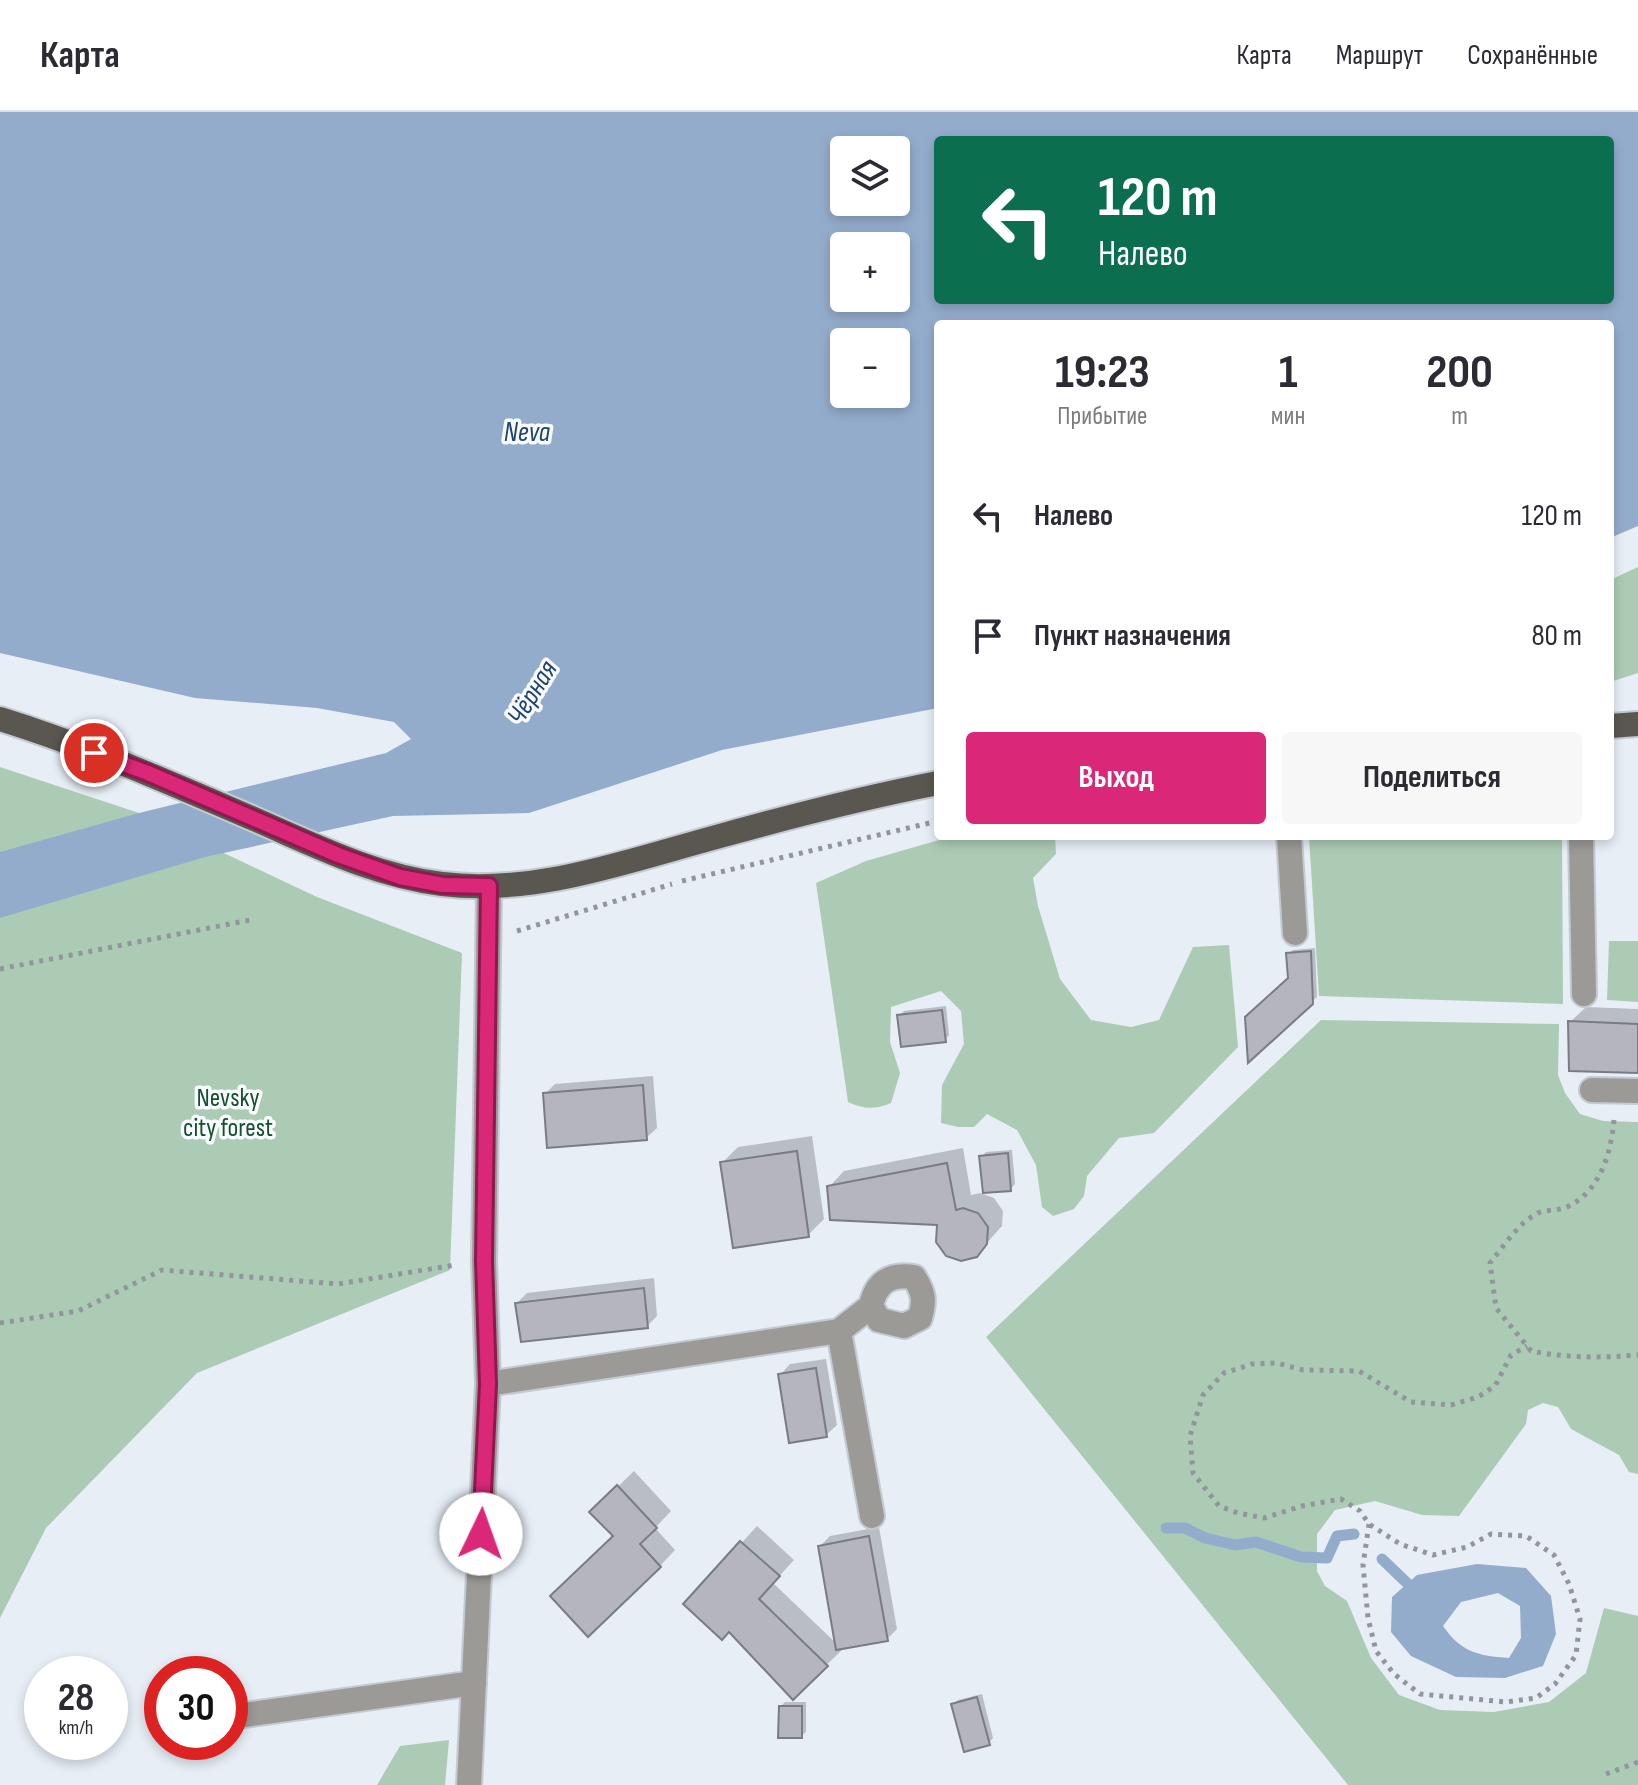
<!DOCTYPE html>
<html lang="ru">
<meta charset="utf-8">
<style>
body{margin:0;font-family:"Sofia Sans Condensed",sans-serif;background:#f7f7f7;color:#2b2b33;height:100vh;display:flex;flex-direction:column;font-size:30px;white-space:nowrap}
*{box-sizing:border-box;margin:0}
p{font-size:26px;color:#7c7c81}
.icon{flex:none;width:44px;height:44px;fill:none;stroke:currentColor;stroke-width:2;stroke-linecap:round;stroke-linejoin:round}
.map{position:relative;flex:1;overflow:hidden}
.details{position:absolute;left:934px;top:208px;width:680px;height:520px;display:flex;flex-direction:column;background:#fff;border-radius:8px;box-shadow:0 4px 12px #0003}
.details>*{flex:none}
.banner{position:absolute;left:934px;top:24px;width:680px;height:168px;border-radius:8px;box-shadow:0 4px 12px #0003;background:#0b6e4f;color:#fff;overflow:hidden}
.controls{position:absolute;left:830px;top:24px;display:grid;gap:16px}
.controls a{display:grid;place-items:center;width:80px;height:80px;border-radius:8px;background:#fff;box-shadow:0 4px 12px #0003;font-size:40px}
.speed{position:absolute;left:24px;top:1544px;display:flex;gap:16px;font-size:40px;font-weight:700;text-align:center}
.speed>*{display:grid;place-content:center;width:104px;height:104px;border-radius:50%;background:#fff;box-shadow:0 4px 12px #0003;line-height:1}
.speed small{font-size:20px;font-weight:400}
.speed .limit{border:12px solid #d22;background:#fff;color:#111}
.pin{position:absolute;display:grid;place-items:center;width:68px;height:68px;color:#fff;margin:-34px;border:4px solid #fff;border-radius:50%;box-shadow:0 2px 8px #0007}
.me{position:absolute;width:88px;margin:-44px;rotate:3deg;stroke-linejoin:round;filter:drop-shadow(0 0 6px #0008)}
.turn{display:flex;align-items:center;gap:28px;height:168px;padding:0 32px;font-size:36px}
.turn .icon{width:104px;height:104px;stroke-width:2.5}
.turn b{display:block;font-size:56px;line-height:68px}
.eta{display:flex;justify-content:space-evenly;align-items:center;height:136px;text-align:center}
.eta b{font-size:48px;font-weight:700;line-height:56px}
.action{display:flex;gap:16px;margin-top:auto;padding:16px 32px}
.action a{flex:1;height:92px;border-radius:8px;background:#db2777;color:#fff;font-size:32px;font-weight:700;line-height:92px;text-align:center}
.action a+a{background:#f7f7f7;color:#2b2b33}
ul{padding:0;list-style:none}
li{display:flex;align-items:center;gap:24px;height:120px;padding:0 32px}
li div{flex:1}
li b{display:block;font-size:30px}
li em{font-style:normal}
header{display:flex;align-items:center;gap:48px;box-sizing:border-box;height:112px;padding:0 40px;background:#fff;border-bottom:2px solid #e1e1e2}
header strong{font-size:38px}
nav{display:flex;gap:44px;margin-inline-start:auto;font-size:28px}
.map>svg:first-child{display:block}
</style>
<header>
<strong>Карта</strong>
<nav><a>Карта</a><a>Маршрут</a><a>Сохранённые</a></nav>
</header>
<div class="map">
<svg width="1638" height="1673" viewBox="0 0 1638 1673">
<rect width="100%" height="100%" fill="#e7eef6"/>
<g fill="#accbb5">
<path d="M1638 455V561L1610 570V468Z"/>
<path d="M0 655 139 701 317 785 462 841 450 1158 197 1261 46 1416 0 1506Z"/>
<path d="M953 724H1055L1056 742 1033 766 1038 794 1060 867 1091 908 1131 915 1159 908 1193 835 1229 833 1238 935 1154 1021 1119 1026 1087 1064 1084 1084 1074 1097 1053 1104 1042 1095 1036 1053 1017 1018 987 1002 974 1015H958L941 1011 942 973 964 932 961 899 941 879 891 895 890 930 900 961 891 991C876 998 863 997 848 990L816 771 866 749Z"/>
<path d="M1309 724H1562L1563 892 1319 884Z"/>
<path d="M1609 829H1638V890L1607 888Z"/>
<path d="M1321 908 1559 912 1558 963 1565 981 1580 1002 1603 1009 1638 1010V1362L1629 1360 1619 1343 1571 1317 1558 1295 1543 1291 1528 1298 1526 1312 1459 1404 1422 1403 1375 1389 1335 1398 1317 1422V1459L1325 1474 1347 1489 1371 1546 1399 1583 1440 1598 1494 1600 1549 1590 1586 1561 1604 1496 1638 1504V1673H1348L986 1225Z"/>
<path d="M449 1628 445 1673H377L400 1634Z"/>
</g>
<g fill="#94accc" fill-rule="evenodd">
<path d="M0 0H1638V414L1610 426V212H938V596L722 638 529 701 393 704 205 745 0 806V740L139 701 386 641 411 627 394 610 317 596 195 586 0 541ZM938 28H1610V188H938ZM844 38H896V90H844ZM844 134H896V186H844ZM844 230H896V282H844Z"/>
<path d="M1477 1452 1526 1456 1551 1484 1556 1522 1543 1554 1505 1566 1456 1565 1411 1544 1391 1520 1392 1485 1417 1463ZM1498 1481 1520 1494 1521 1526 1509 1546C1478 1544 1461 1540 1443 1514L1461 1490Z"/>
</g>
<g fill="#0003">
<path d="M1315 836 1317 885 1250 947 1290 867 1288 842 1293 838Z"/>
<path d="M946 894 949 923 945 928 900 903 904 899Z"/>
<path d="M1586 895 1638 897V959L1570 910Z"/>
<path d="M653 964 657 1016 646 1026 545 982 555 972Z"/>
<path d="M812 1024 824 1107 808 1123 722 1051 738 1035Z"/>
<path d="M963 1036 971 1083 980 1081 994 1086 1003 1099 1002 1114 976 1143 939 1112 829 1075 844 1059Z"/>
<path d="M1012 1038 1015 1072 1011 1077 981 1045 986 1040Z"/>
<path d="M654 1166 657 1204 647 1214 517 1191 527 1181Z"/>
<path d="M826 1247 837 1313 826 1323 780 1263 790 1252Z"/>
<path d="M634 1359 671 1399 655 1416 675 1438 660 1454 615 1424 592 1400Z"/>
<path d="M757 1414 794 1448 773 1471 838 1533 820 1434 830 1424 879 1415 897 1517 887 1527 840 1535 842 1538 793 1585 729 1517 686 1492Z"/>
<path d="M982 1582 993 1626 989 1631 954 1592 958 1588Z"/>
<path d="M785 1590H806V1620L801 1624 781 1594Z"/>
</g>
<g fill="none" stroke-linecap="round" stroke-linejoin="round">
<g stroke="#94accc" stroke-width="11">
<path d="M1166 1416H1185L1205 1426 1235 1433 1256 1430 1301 1445 1327 1446 1337 1424 1354 1422"/>
<path d="M1382 1447 1408 1472"/>
</g>
</g>
<g fill="#b5b5be" stroke="#7a7b83" stroke-width="2">
<path d="M1311 839 1313 892 1248 951 1245 905 1288 866 1286 841Z"/>
<path d="M942 898 946 930 901 935 897 903Z"/>
<path d="M1568 909 1638 912V961L1569 959Z"/>
<path d="M643 973 647 1028 547 1036 543 981Z"/>
<path d="M797 1039 809 1125 733 1136 720 1050Z"/>
<path d="M1008 1041 1011 1079 983 1081 979 1044Z"/>
<path d="M947 1051 956 1098 963 1096 978 1101 988 1115 987 1132 977 1145 961 1149 946 1144 936 1130 937 1113 830 1108 827 1074Z"/>
<path d="M644 1176 648 1216 521 1230 515 1191Z"/>
<path d="M816 1256 827 1325 789 1331 778 1262Z"/>
<path d="M617 1373 657 1416 640 1432 661 1455 588 1525 550 1484 613 1424 589 1400Z"/>
<path d="M869 1424 888 1529 836 1538 818 1434Z"/>
<path d="M740 1429 780 1464 759 1487 828 1554 793 1588 729 1520 722 1528 683 1492Z"/>
<path d="M977 1585 990 1633 964 1640 951 1592Z"/>
<path d="M779 1594H802V1626H778Z"/>
</g>
<g fill="none" stroke-linecap="round" stroke-linejoin="round">
<g stroke="#c4cad1" stroke-width="28">
<g id="minor">
<path d="M1289 724 1295 821"/>
<path d="M1581 724 1584 882"/>
<path d="M1592 978 1638 979"/>
<path d="M839 1219 871 1194C876 1171 889 1161 914 1165 924 1181 925 1188 920 1206L904 1214 879 1208 871 1194"/>
<path d="M488 1272 839 1219 872 1404"/>
<path d="M230 1605 474 1571"/>
<path d="M469 1673 488 1272 484 1149 489 774"/>
</g>
</g>
<g stroke="#c4cad1" stroke-width="28">
<g id="major">
<path d="M0 607C87 634 170 671 254 707 314 733 375 764 442 772 533 783 622 751 709 727 784 706 861 686 938 671"/>
<path d="M1610 614 1638 612"/>
</g>
</g>
<g stroke="#90969b" stroke-width="5" stroke-dasharray="4 6" stroke-linecap="butt">
<path d="M682 769 938 709"/>
<path d="M517 819 672 772"/>
<path d="M0 857 255 807"/>
<path d="M1614 1008C1611 1040 1601 1078 1569 1094 1560 1099 1548 1097 1538 1101 1518 1111 1504 1134 1490 1151L1496 1196 1531 1239C1567 1246 1601 1246 1638 1243"/>
<path d="M0 1211 78 1199 162 1158 338 1172 455 1153"/>
<path d="M1369 1412 1363 1453 1368 1506 1376 1539 1394 1562 1420 1582 1506 1590 1536 1586 1555 1572 1576 1543 1580 1507 1569 1472 1554 1443 1526 1424 1491 1422 1467 1435 1433 1443 1400 1432 1369 1412 1360 1399 1341 1387 1302 1394 1264 1406 1238 1401 1219 1394 1193 1361 1190 1324 1203 1283 1224 1261 1252 1252 1277 1251 1303 1258 1359 1259 1411 1290 1451 1293 1478 1285 1495 1274 1511 1243 1527 1234"/>
<path d="M1606 1662 1638 1650"/>
</g>
<use href="#minor" stroke="#9b9a97" stroke-width="24"/>
<use href="#major" stroke="#595750" stroke-width="24"/>
</g>
<g fill="none" stroke-linecap="round" stroke-linejoin="round">
<g stroke="#8e194d" stroke-width="20">
<path id="route" d="M94 641 148 661 338 743 400 765 443 773 489 774 484 1149 488 1272 481 1422"/>
</g>
<use href="#route" stroke="#db2777" stroke-width="14"/>
</g>
<g text-anchor="middle" stroke-width="7" stroke-linejoin="round" paint-order="stroke">
<g font-size="26" fill="#154f2d" stroke="#f8fbfe">
<text x="228" y="994">Nevsky<tspan x="228" dy="30">city forest</tspan></text>
</g>
<g font-size="28" font-style="italic" fill="#21436e" stroke="#f8fbfe">
<text x="527" y="329">Neva</text>
<text transform="translate(531 580) rotate(-58)" y="10">Чёрная</text>
</g>
</g>
</svg>
<div class="controls">
<a><svg class="icon" aria-label="layers" viewBox="0 0 24 24"><path d="M12 4l9 5-9 5-9-5zM3 14l9 5 9-5"/></svg></a>
<a>+</a>
<a>−</a>
</div>
<div class="speed"><div>28<small>km/h</small></div><div class="limit">30</div></div>
<div class="pin" style="left:94px;top:641px;background:#d93025"><svg class="icon" aria-label="arrive" viewBox="0 0 24 24"><path d="M6 21V4h12l-3 4 3 4H6"/></svg></div>
<svg class="me" style="left:481px;top:1422px" viewBox="-20 -20 40 40"><circle r="19" fill="#fff"/><path d="M0-13L10 11 0 6-10 11z" fill="#db2777"/></svg>
<div class="banner">
<div class="turn"><svg class="icon" aria-label="left" viewBox="0 0 24 24"><path d="M17 20v-9H6M10 6l-5 5 5 5"/></svg><div><b>120 m</b>Налево</div></div>
</div>
<section class="details">
<div class="eta">
<div><b>19:23</b><p>Прибытие</p></div>
<div><b>1</b><p>мин</p></div>
<div><b>200</b><p>m</p></div>
</div>
<ul>
<li><svg class="icon" aria-label="left" viewBox="0 0 24 24"><path d="M17 20v-9H6M10 6l-5 5 5 5"/></svg><div><b>Налево</b></div><em>120 m</em></li>
<li><svg class="icon" aria-label="arrive" viewBox="0 0 24 24"><path d="M6 21V4h12l-3 4 3 4H6"/></svg><div><b>Пункт назначения</b></div><em>80 m</em></li>
</ul>
<div class="action"><a>Выход</a><a>Поделиться</a></div>
</section>
</div>
